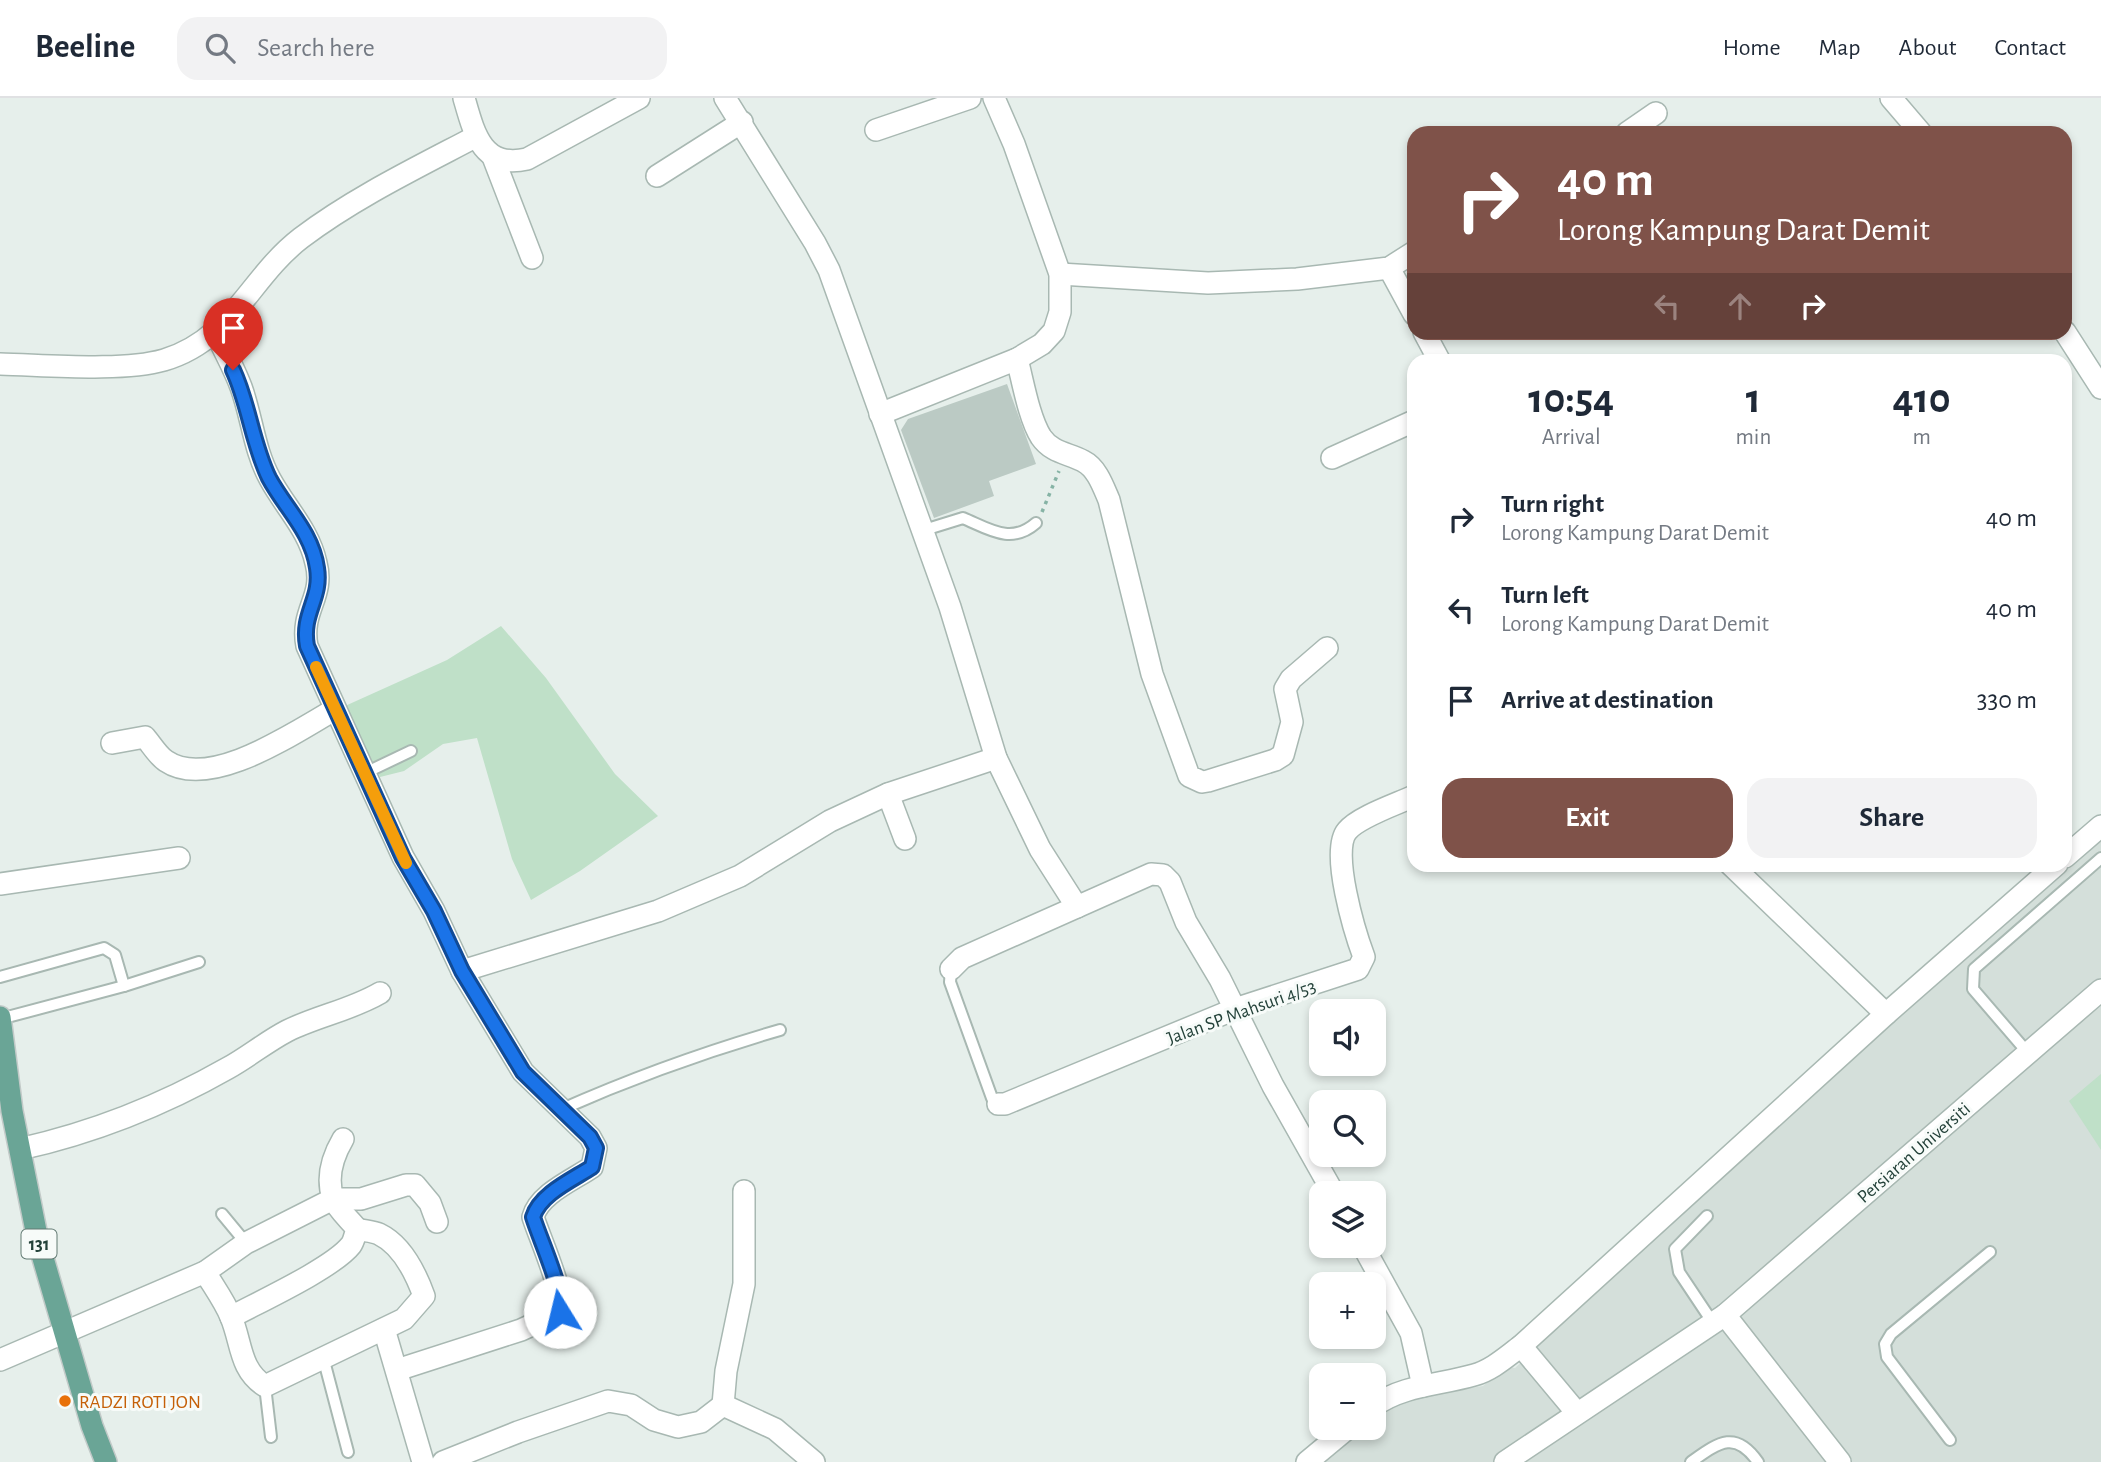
<!DOCTYPE html>
<meta charset="utf-8">
<style>
body{margin:0;font-family:"Alegreya Sans",sans-serif;background:#f2f2f3;color:#1f2937;height:100vh;display:flex;flex-direction:column;font-size:26px;white-space:nowrap}
*{box-sizing:border-box;margin:0}
p{font-size:23px;color:#747a83}
.icon{flex:none;width:38px;height:38px;fill:none;stroke:currentColor;stroke-width:2;stroke-linecap:round;stroke-linejoin:round}
.map{position:relative;flex:1;overflow:hidden}
.side{position:absolute;left:1407px;top:256px;width:665px;height:518px;display:flex;flex-direction:column;background:#fff;border-radius:21px;box-shadow:0 4px 10px #0003}
.side>*{flex:none}
.top-card{position:absolute;left:1407px;top:28px;width:665px;height:214px;border-radius:21px;box-shadow:0 4px 10px #0003;background:#7f5249;color:#fff;overflow:hidden}
.fabs{position:absolute;left:1309px;top:901px;display:grid;gap:14px}
.fabs a{display:grid;place-items:center;width:77px;height:77px;border-radius:14px;background:#fff;box-shadow:0 4px 10px #0003;font-size:35px}
.pin{position:absolute;display:grid;place-items:center;width:60px;height:60px;color:#fff;margin:-72px -30px;border-radius:50% 50% 50% 0;rotate:-45deg;box-shadow:0 0 7px #0007}
.pin .icon{rotate:45deg}
.me{position:absolute;width:77px;margin:-38px;rotate:351deg;stroke-linejoin:round;filter:drop-shadow(0 0 5px #0008)}
.turn{display:flex;align-items:center;gap:24px;height:147px;padding:0 35px;font-size:32px}
.turn .icon{width:91px;height:91px;stroke-width:2.5}
.turn b{display:block;font-size:49px;line-height:60px}
.lanes{display:flex;align-items:center;height:66px;padding:0 35px;background:#0003;justify-content:center;gap:35px;direction:ltr}
.lanes .off{opacity:.35}
.eta{display:flex;justify-content:space-evenly;align-items:center;height:119px;text-align:center}
.eta b{font-size:42px;font-weight:700;line-height:49px}
.primary-button{display:flex;gap:14px;margin-top:auto;padding:14px 35px}
.primary-button a{flex:1;height:80px;border-radius:21px;background:#7f5249;color:#fff;font-size:28px;font-weight:700;line-height:80px;text-align:center}
.primary-button a+a{background:#f2f2f3;color:#1f2937}
ul{padding:0;list-style:none}
li{display:flex;align-items:center;gap:21px;height:91px;padding:0 35px}
li div{flex:1}
li b{display:block;font-size:26px}
li em{font-style:normal}
header{display:flex;align-items:center;gap:42px;box-sizing:border-box;height:98px;padding:0 35px;background:#fff;border-bottom:2px solid #e0e1e3}
header strong{font-size:33px}
nav{display:flex;gap:38px;margin-inline-start:auto;font-size:24px}
.search{width:490px;height:63px;background:#f2f2f3;display:flex;align-items:center;gap:18px;box-sizing:border-box;padding:0 24px;border-radius:21px;color:#747a83;font-size:26px}
.map>svg:first-child{display:block}
</style>
<header>
<strong>Beeline</strong>
<div class="search"><svg class="icon" aria-label="search" viewBox="0 0 24 24"><circle cx="10" cy="10" r="6"/><path d="M15 15l6 6"/></svg>Search here</div>
<nav><a>Home</a><a>Map</a><a>About</a><a>Contact</a></nav>
</header>
<div class="map">
<svg width="2101" height="1364" viewBox="0 0 2101 1364">
<rect width="100%" height="100%" fill="#e6efeb"/>
<path fill="#d4dfda" d="M2101 739V1364H1317L1357 1330H1374V1316L1407 1300 1483 1288 1504 1268 1515 1270 1543 1244V1232Z"/>
<g fill="#bfe0c8">
<path d="M501 528 546 580 615 676 658 718 580 773 531 802 512 761 477 640 443 646 404 673 380 679 345 608 447 562Z"/>
<path d="M2101 976V1052L2069 1003Z"/>
</g>
<path fill="#bbcac4" d="M1007 286 1036 366 989 383 994 398 934 420 901 332 908 321Z"/>
<g fill="none" stroke-linecap="round" stroke-linejoin="round">
<g stroke="#a8b8b2" stroke-width="14">
<g id="service">
<path d="M921 433 963 420C989 431 1011 447 1036 425"/>
<path d="M365 675 411 653"/>
<path d="M951 871 950 884 992 1000 998 1006"/>
<path d="M0 879 104 850 115 857 124 888"/>
<path d="M0 921 124 888 199 864"/>
<path d="M2028 955 1973 891 1974 871 2101 760"/>
<path d="M560 1012C632 980 704 954 780 932"/>
<path d="M222 1116 246 1145"/>
<path d="M1707 1118 1675 1151 1679 1174 1713 1225"/>
<path d="M323 1259 348 1354"/>
<path d="M265 1288 271 1339"/>
<path d="M1950 1342 1887 1259 1885 1246 1891 1236 1990 1154"/>
<path d="M1691 1364C1718 1345 1735 1331 1758 1364"/>
</g>
</g>
<g stroke="#a8b8b2" stroke-width="24">
<g id="minor">
<path d="M464 0C474 35 482 71 527 61L639 0"/>
<path d="M725 0 815 145 829 172 950 509 996 660 1040 751 1077 809"/>
<path d="M1891 0 1921 35"/>
<path d="M876 32 970 0"/>
<path d="M1627 35 1656 15"/>
<path d="M493 59 532 160"/>
<path d="M657 78 742 24"/>
<path d="M1389 170 1414 216"/>
<path d="M1060 176 1208 185 1297 181 1389 170 1414 154"/>
<path d="M1424 234 1439 262"/>
<path d="M2065 234 2101 290"/>
<path d="M216 235C224 253 234 270 241 289 252 319 254 352 270 381 285 409 309 432 316 465 325 499 300 512 307 548L403 759 434 813 462 873 523 974 590 1039 596 1050 592 1069C573 1082 539 1096 533 1119 540 1141 565 1195 560 1214L521 1232 397 1272"/>
<path d="M1017 261C1023 284 1029 320 1041 339 1052 355 1068 355 1083 363 1097 370 1103 388 1109 402L1152 576 1189 678 1202 684 1208 683 1275 662 1283 657 1292 624 1285 591 1291 581 1327 550"/>
<path d="M0 266C46 267 122 274 164 262 232 242 249 180 301 140 354 100 416 70 475 39"/>
<path d="M880 316 1017 261 1042 246 1054 233 1060 214V176L1014 46 994 0"/>
<path d="M1332 360 1414 323"/>
<path d="M112 645 145 639C151 646 158 658 166 663 210 693 295 634 334 612"/>
<path d="M888 696 905 741"/>
<path d="M2065 759 2101 728"/>
<path d="M1730 766 1886 916"/>
<path d="M0 786 179 760"/>
<path d="M951 871 962 860 1151 776 1163 777 1170 784 1186 824 1220 881 1273 988 1334 1096"/>
<path d="M462 873 658 813 740 778 830 723 888 696 996 660"/>
<path d="M998 1006H1005L1235 911 1358 871 1364 859C1355 835 1330 753 1347 733 1358 719 1397 706 1414 698"/>
<path d="M20 1051C92 1035 163 1007 228 970 248 959 266 944 287 933 317 918 351 912 380 895"/>
<path d="M1363 1148 1411 1235 1423 1288"/>
<path d="M205 1174C214 1189 225 1204 231 1219 242 1245 239 1271 265 1288L404 1221 424 1198C416 1176 402 1147 379 1136 373 1133 364 1133 357 1131"/>
<path d="M1725 1217 1840 1364"/>
<path d="M231 1219C259 1204 333 1170 351 1147 354 1143 355 1136 357 1131 350 1122 337 1111 333 1100 326 1079 333 1058 343 1041"/>
<path d="M384 1231 423 1364"/>
<path d="M1521 1248 1577 1315"/>
<path d="M0 1262 205 1174 246 1145 333 1101H361L406 1087H415L430 1105 437 1124"/>
<path d="M723 1307 726 1273 744 1186V1093"/>
<path d="M1374 1308C1403 1287 1440 1287 1474 1277 1492 1272 1506 1259 1521 1248L1886 916 2057 766"/>
<path d="M443 1364 518 1334 608 1303 631 1307 654 1322 678 1329 701 1324 723 1307 775 1331 814 1364"/>
<path d="M1307 1364 1348 1330"/>
<path d="M1505 1364 1725 1217 2101 892"/>
</g>
</g>
<g stroke="#c2cac8" stroke-width="24">
<path id="primary" d="M0 919 12 1013 38 1143 92 1328 106 1364"/>
</g>
<path stroke="#86b3a5" stroke-width="3.5" stroke-dasharray="3.5 5" stroke-linecap="butt" d="M1042 414 1059 373"/>
<use href="#service" stroke="#fff" stroke-width="10"/>
<use href="#minor" stroke="#fff" stroke-width="21"/>
<use href="#primary" stroke="#6aa596" stroke-width="21"/>
</g>
<g fill="none" stroke-linecap="round" stroke-linejoin="round">
<g stroke="#114b97" stroke-width="18">
<path id="route" d="M233 272C249 306 252 345 269 380 285 410 312 434 317 470 322 501 301 515 307 548L403 760 434 813 462 873 523 974 590 1039 596 1050 592 1069C572 1082 540 1096 533 1119 540 1142 565 1195 560 1214"/>
</g>
<use href="#route" stroke="#1a73e8" stroke-width="12"/>
<path stroke="#f59e0b" stroke-width="12" d="M316 569 406 765"/>
</g>
<circle fill="#e8710a" stroke="#f7fbf9" stroke-width="2.5" cx="65" cy="1303" r="7"/>
<g text-anchor="middle" stroke-width="6" stroke-linejoin="round" paint-order="stroke">
<rect fill="#f7fbf9" stroke="#637a73" stroke-width="2" x="21.5" y="1131.5" width="35" height="29" rx="5"/>
<g font-size="18" font-weight="bold" fill="#24423a">
<text x="39" y="1152">131</text>
</g>
<g font-size="19" fill="#24423a" stroke="#f7fbf9">
<text transform="translate(1241 913) rotate(-20)" y="7">Jalan SP Mahsuri 4/53</text>
<text transform="translate(1913 1054) rotate(-41)" y="7">Persiaran Universiti</text>
</g>
<g font-size="19" fill="#c56008" stroke="#f7fbf9" text-anchor="start">
<text x="79" y="1310">RADZI ROTI JON</text>
</g>
</g>
</svg>
<div class="fabs">
<a><svg class="icon" aria-label="sound" viewBox="0 0 24 24"><path d="M4 9h4l5-4v14l-5-4H4zM17 9q2 3 0 6"/></svg></a>
<a><svg class="icon" aria-label="search" viewBox="0 0 24 24"><circle cx="10" cy="10" r="6"/><path d="M15 15l6 6"/></svg></a>
<a><svg class="icon" aria-label="layers" viewBox="0 0 24 24"><path d="M12 4l9 5-9 5-9-5zM3 14l9 5 9-5"/></svg></a>
<a>+</a>
<a>−</a>
</div>
<div class="pin" style="left:233px;top:272px;background:#d93025"><svg class="icon" aria-label="arrive" viewBox="0 0 24 24"><path d="M6 21V4h12l-3 4 3 4H6"/></svg></div>
<svg class="me" style="left:560px;top:1214px" viewBox="-20 -20 40 40"><circle r="19" fill="#fff"/><path d="M0-13L10 11 0 6-10 11z" fill="#1a73e8"/></svg>
<div class="top-card">
<div class="turn"><svg class="icon" aria-label="right" viewBox="0 0 24 24"><path d="M7 20v-9h11M14 6l5 5-5 5"/></svg><div><b>40 m</b>Lorong Kampung Darat Demit</div></div>
<div class="lanes"><svg class="icon off" aria-label="left" viewBox="0 0 24 24"><path d="M17 20v-9H6M10 6l-5 5 5 5"/></svg><svg class="icon off" aria-label="ahead" viewBox="0 0 24 24"><path d="M12 20V5M6 11l6-6 6 6"/></svg><svg class="icon" aria-label="right" viewBox="0 0 24 24"><path d="M7 20v-9h11M14 6l5 5-5 5"/></svg></div>
</div>
<section class="side">
<div class="eta">
<div><b>10:54</b><p>Arrival</p></div>
<div><b>1</b><p>min</p></div>
<div><b>410</b><p>m</p></div>
</div>
<ul>
<li><svg class="icon" aria-label="right" viewBox="0 0 24 24"><path d="M7 20v-9h11M14 6l5 5-5 5"/></svg><div><b>Turn right</b><p>Lorong Kampung Darat Demit</p></div><em>40 m</em></li>
<li><svg class="icon" aria-label="left" viewBox="0 0 24 24"><path d="M17 20v-9H6M10 6l-5 5 5 5"/></svg><div><b>Turn left</b><p>Lorong Kampung Darat Demit</p></div><em>40 m</em></li>
<li><svg class="icon" aria-label="arrive" viewBox="0 0 24 24"><path d="M6 21V4h12l-3 4 3 4H6"/></svg><div><b>Arrive at destination</b></div><em>330 m</em></li>
</ul>
<div class="primary-button"><a>Exit</a><a>Share</a></div>
</section>
</div>
